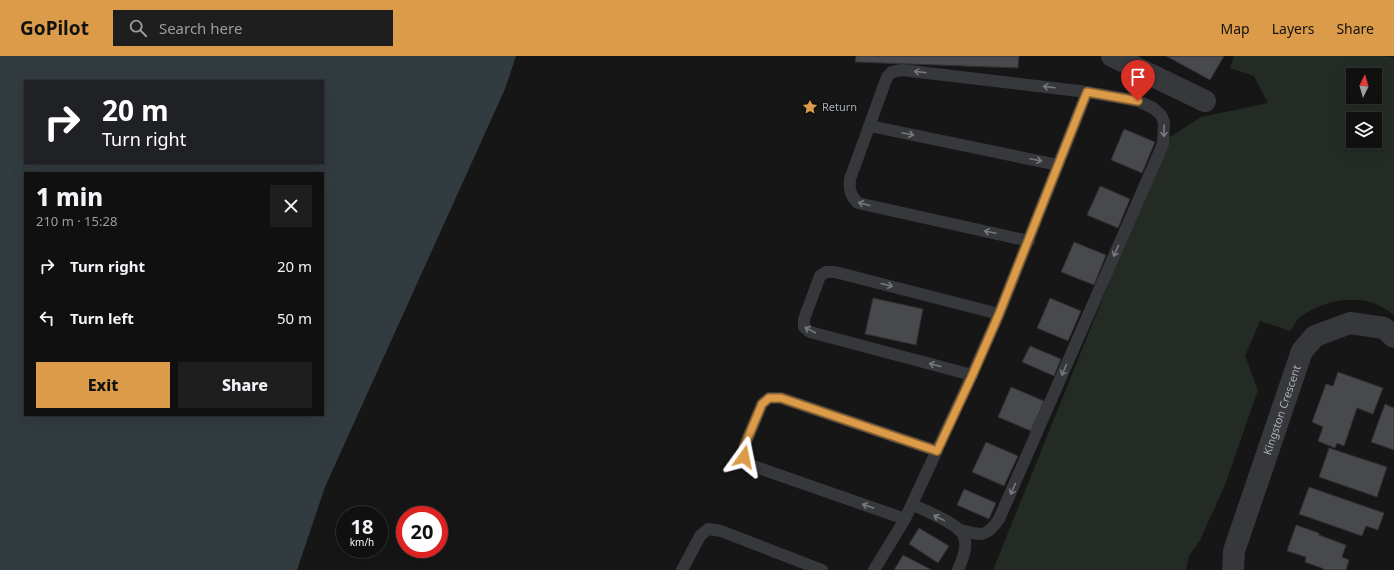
<!DOCTYPE html>
<meta charset="utf-8">
<style>
body{margin:0;font-family:"Noto Sans",sans-serif;background:#1e1e1f;color:#f1f3f6;height:100vh;display:flex;flex-direction:column;font-size:15px;white-space:nowrap}
*{box-sizing:border-box;margin:0}
p{font-size:13px;color:#9c9d9f}
.icon{flex:none;width:22px;height:22px;fill:none;stroke:currentColor;stroke-width:2;stroke-linecap:round;stroke-linejoin:round}
.map{position:relative;flex:1;overflow:hidden}
.panel{position:absolute;left:24px;top:116px;width:300px;height:244px;display:flex;flex-direction:column;background:#101011;border-radius:0px;box-shadow:0 4px 16px #0002,0 0 0 1px #303031}
.panel>*{flex:none}
.top-card{position:absolute;left:24px;top:24px;width:300px;height:84px;border-radius:0px;box-shadow:0 4px 16px #0002,0 0 0 1px #303031;background:#202124;color:#fff;overflow:hidden}
.needle{width:26px;rotate:5deg}
.buttons{position:absolute;left:1346px;top:12px;display:grid;gap:8px}
.buttons a{display:grid;place-items:center;width:36px;height:36px;border-radius:0px;background:#101011;box-shadow:0 4px 16px #0002,0 0 0 1px #303031;font-size:20px}
.speed{position:absolute;left:336px;top:450px;display:flex;gap:8px;font-size:20px;font-weight:700;text-align:center}
.speed>*{display:grid;place-content:center;width:52px;height:52px;border-radius:50%;background:#101011;box-shadow:0 4px 16px #0002,0 0 0 1px #303031;line-height:1}
.speed small{font-size:10px;font-weight:400}
.speed .limit{border:6px solid #d22;background:#fff;color:#111}
.pin{position:absolute;display:grid;place-items:center;width:34px;height:34px;color:#fff;margin:-41px -17px;border-radius:50% 50% 50% 0;rotate:-45deg;box-shadow:0 0 4px #0007}
.pin .icon{rotate:45deg}
.me{position:absolute;width:44px;margin:-22px;rotate:12deg;stroke-linejoin:round;filter:drop-shadow(0 0 3px #0008)}
.turn{display:flex;align-items:center;gap:14px;height:84px;padding:0 12px;font-size:18px}
.turn .icon{width:52px;height:52px;stroke-width:2.5}
.turn b{display:block;font-size:28px;line-height:34px}
.round{display:grid;place-items:center;flex:none;width:42px;height:42px;border-radius:0px;background:#1e1e1f}
.headline{display:flex;align-items:center;justify-content:space-between;height:68px;padding:0 12px}
h1{font-size:24px;font-weight:800;line-height:30px}
.cta{display:flex;gap:8px;margin-top:auto;padding:8px 12px}
.cta a{flex:1;height:46px;border-radius:0px;background:#dc9b49;color:#111;font-size:16px;font-weight:800;line-height:46px;text-align:center}
.cta a+a{background:#1e1e1f;color:#f1f3f6}
ul{padding:0;list-style:none}
li{display:flex;align-items:center;gap:12px;height:52px;padding:0 12px}
li div{flex:1}
li b{display:block;font-size:15px}
li em{font-style:normal}
header{display:flex;align-items:center;gap:24px;box-sizing:border-box;height:56px;padding:0 20px;background:#dc9b49;color:#111}
header strong{font-size:19px}
nav{display:flex;gap:22px;margin-inline-start:auto;font-size:14px}
.search{width:280px;height:36px;background:#1e1e1f;display:flex;align-items:center;gap:10px;box-sizing:border-box;padding:0 14px;border-radius:0px;color:#9c9d9f;font-size:15px}
.map>svg:first-child{display:block}
</style>
<header>
<strong>GoPilot</strong>
<div class="search"><svg class="icon" aria-label="search" viewBox="0 0 24 24"><circle cx="10" cy="10" r="6"/><path d="M15 15l6 6"/></svg>Search here</div>
<nav><a>Map</a><a>Layers</a><a>Share</a></nav>
</header>
<div class="map">
<svg width="1394" height="514" viewBox="0 0 1394 514">
<rect width="100%" height="100%" fill="#161617"/>
<path fill="#242b24" fill-rule="evenodd" d="M1234 0H1383L1394 1V260C1391 257 1388 254 1384 252 1358 237 1322 244 1299 262 1296 265 1293 271 1290 275L1260 265 1245 300 1258 334 1225 429 1200 484 1189 500 1186 514H993L1167 83 1201 61 1268 47 1254 20 1230 12ZM1353 19H1375V41H1353ZM1353 63H1375V85H1353Z"/>
<path fill="#323b40" fill-rule="evenodd" d="M0 0H516L505 33 325 431 297 514H0ZM25 25H323V107H25ZM25 117H323V359H25Z"/>
<g fill="#48494c" stroke="#303033">
<path d="M856 0H1019L1018 12 855 6Z"/>
<path d="M1166 0H1224L1210 24Z"/>
<path d="M1124 73 1155 86 1142 117 1111 104Z"/>
<path d="M1100 130 1130 143 1118 172 1087 159Z"/>
<path d="M1074 186 1106 199 1094 229 1061 216Z"/>
<path d="M873 242 923 253 916 289 865 278Z"/>
<path d="M1050 242 1081 255 1068 285 1037 272Z"/>
<path d="M1030 290 1061 303 1054 320 1022 306Z"/>
<path d="M1338 316 1383 332 1373 358 1357 352 1344 390 1337 387 1335 392 1318 385 1323 371 1312 366 1326 328 1333 330Z"/>
<path d="M1011 331 1044 345 1031 375 998 361Z"/>
<path d="M1385 348 1394 352V394L1371 386Z"/>
<path d="M986 386 1018 400 1004 430 972 416Z"/>
<path d="M1329 392 1387 411 1377 441 1319 421Z"/>
<path d="M1309 431 1384 457 1378 474 1366 470 1362 480 1299 458Z"/>
<path d="M964 433 996 447 989 463 957 449Z"/>
<path d="M1296 469 1319 477V479L1346 489 1342 501 1349 504 1346 514H1323L1324 513 1305 506 1306 501 1287 495Z"/>
<path d="M919 472 949 490 938 507 909 488Z"/>
<path d="M903 499 932 514H894Z"/>
</g>
<g fill="none" stroke-linecap="round" stroke-linejoin="round">
<g stroke="#37383c" stroke-width="12">
<path d="M870 70 1058 109"/>
<path d="M972 319 810 276 804 271V263L820 220 826 216H835L999 258"/>
<path d="M912 448C924 455 960 467 964 481 968 492 962 504 958 514"/>
<path d="M905 463 750 409 744 401V391L762 348 769 342H781L937 395"/>
<path d="M961 474C981 480 987 481 999 463L1163 88 1164 66 1161 59 1153 52 1138 45 1087 36 902 14 892 16 887 21 850 123C849 134 850 139 858 147L1029 185"/>
<path d="M682 514 700 480 708 473 721 475 822 514"/>
<path d="M874 514 905 463 972 319 999 258 1087 36"/>
</g>
<g stroke="#37383c" stroke-width="22">
<path d="M1112 0 1205 45"/>
<path id="s1" d="M1233 514 1234 495 1302 295 1315 280 1350 267 1384 272 1394 281"/>
</g>
</g>
<defs><path id="oneway-shaft" d="M-6 0H5M1.5-3L5.5 0L1.5 3" fill="none" stroke-width="1.6" stroke-linecap="round" stroke-linejoin="round"/></defs>
<g stroke="#76797f">
<use href="#oneway-shaft" transform="translate(920 16) rotate(-173)"/>
<use href="#oneway-shaft" transform="translate(1049 31) rotate(-173)"/>
<use href="#oneway-shaft" transform="translate(1164 75) rotate(92)"/>
<use href="#oneway-shaft" transform="translate(908 78) rotate(12)"/>
<use href="#oneway-shaft" transform="translate(1036 104) rotate(12)"/>
<use href="#oneway-shaft" transform="translate(864 148) rotate(-165)"/>
<use href="#oneway-shaft" transform="translate(990 176) rotate(-168)"/>
<use href="#oneway-shaft" transform="translate(1116 195) rotate(114)"/>
<use href="#oneway-shaft" transform="translate(887 229) rotate(14)"/>
<use href="#oneway-shaft" transform="translate(810 274) rotate(-152)"/>
<use href="#oneway-shaft" transform="translate(935 309) rotate(-165)"/>
<use href="#oneway-shaft" transform="translate(1064 314) rotate(114)"/>
<use href="#oneway-shaft" transform="translate(1013 433) rotate(114)"/>
<use href="#oneway-shaft" transform="translate(868 450) rotate(-161)"/>
<use href="#oneway-shaft" transform="translate(939 462) rotate(-154)"/>
</g>
<g fill="none" stroke-linecap="round" stroke-linejoin="round">
<g stroke="#8f652f" stroke-width="10">
<path id="route" d="M744 401V391L762 348 769 342H781L937 395 972 320 999 258 1087 36 1138 45"/>
</g>
<use href="#route" stroke="#dc9b49" stroke-width="7"/>
</g>
<defs>
<g id="sight-bare" transform="scale(1.2)"><path d="M0-6L1.8-2.2L6-1.7L2.9 1.2L3.7 5.4L0 3.3L-3.7 5.4L-2.9 1.2L-6-1.7L-1.8-2.2Z" fill="#dc9b49" stroke="#111112" stroke-width="2.5" paint-order="stroke"/></g>
</defs>
<g fill-rule="evenodd">
<use href="#sight-bare" x="810" y="51"/>
</g>
<g text-anchor="middle" stroke-width="3" stroke-linejoin="round" paint-order="stroke">
<g font-size="11" fill="#a9aeb6" stroke="#111112" text-anchor="start">
<text x="822" y="55">Return</text>
</g>
<g font-size="11" fill="#a9aeb6" stroke="#111112">
<text dy="4" stroke="none"><textPath href="#s1" startOffset="168">Kingston Crescent</textPath></text>
</g>
</g>
</svg>
<div class="buttons">
<a><svg class="needle" viewBox="-14 -14 28 28"><path d="M0-13l5 13h-10z" fill="#e53935"/><path d="M0 13l5-13h-10z" fill="#9c9d9f"/></svg></a>
<a><svg class="icon" aria-label="layers" viewBox="0 0 24 24"><path d="M12 4l9 5-9 5-9-5zM3 14l9 5 9-5"/></svg></a>
</div>
<div class="speed"><div>18<small>km/h</small></div><div class="limit">20</div></div>
<div class="pin" style="left:1138px;top:45px;background:#d93025"><svg class="icon" aria-label="arrive" viewBox="0 0 24 24"><path d="M6 21V4h12l-3 4 3 4H6"/></svg></div>
<svg class="me" style="left:744px;top:401px" viewBox="-20 -20 40 40"><path d="M0-17L14 15 0 8-14 15z" fill="#dc9b49" stroke="#fff" stroke-width="4"/></svg>
<div class="top-card">
<div class="turn"><svg class="icon" aria-label="right" viewBox="0 0 24 24"><path d="M7 20v-9h11M14 6l5 5-5 5"/></svg><div><b>20 m</b>Turn right</div></div>
</div>
<section class="panel">
<div class="headline"><div><h1>1 min</h1><p>210 m · 15:28</p></div><a class="round"><svg class="icon" aria-label="close" viewBox="0 0 24 24"><path d="M6 6l12 12M18 6L6 18"/></svg></a></div>
<ul>
<li><svg class="icon" aria-label="right" viewBox="0 0 24 24"><path d="M7 20v-9h11M14 6l5 5-5 5"/></svg><div><b>Turn right</b></div><em>20 m</em></li>
<li><svg class="icon" aria-label="left" viewBox="0 0 24 24"><path d="M17 20v-9H6M10 6l-5 5 5 5"/></svg><div><b>Turn left</b></div><em>50 m</em></li>
</ul>
<div class="cta"><a>Exit</a><a>Share</a></div>
</section>
</div>
